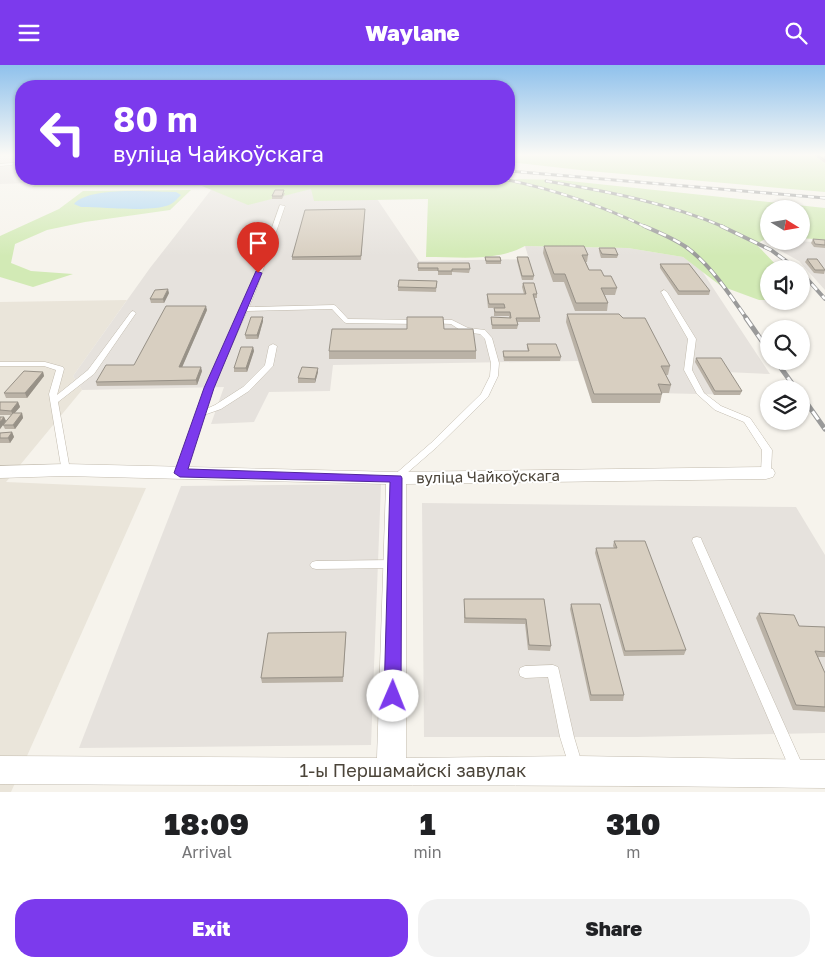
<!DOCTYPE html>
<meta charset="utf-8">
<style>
body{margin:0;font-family:"Golos Text",sans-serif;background:#f2f2f2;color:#202124;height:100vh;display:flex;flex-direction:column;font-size:19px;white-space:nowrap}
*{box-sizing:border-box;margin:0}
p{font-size:16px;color:#757577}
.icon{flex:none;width:28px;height:28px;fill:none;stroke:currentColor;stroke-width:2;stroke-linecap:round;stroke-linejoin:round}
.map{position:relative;height:727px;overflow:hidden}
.drawer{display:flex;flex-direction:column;background:#fff;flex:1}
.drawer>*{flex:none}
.guide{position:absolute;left:15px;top:15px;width:500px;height:105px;border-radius:20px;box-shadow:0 1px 4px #0004;background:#7c3aed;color:#fff;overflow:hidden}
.needle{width:32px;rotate:101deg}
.fabs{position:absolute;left:760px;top:135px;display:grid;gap:10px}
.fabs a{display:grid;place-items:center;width:50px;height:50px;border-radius:50%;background:#fff;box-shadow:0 1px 4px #0004;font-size:25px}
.pin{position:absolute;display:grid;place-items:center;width:42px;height:42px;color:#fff;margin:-51px -21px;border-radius:50% 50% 50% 0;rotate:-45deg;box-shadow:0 0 5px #0007}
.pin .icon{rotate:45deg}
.me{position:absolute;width:55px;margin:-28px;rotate:1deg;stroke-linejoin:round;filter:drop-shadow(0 0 4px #0008)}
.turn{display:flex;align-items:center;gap:18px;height:105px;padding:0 15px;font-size:22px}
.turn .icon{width:65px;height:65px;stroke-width:2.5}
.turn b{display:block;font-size:35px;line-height:42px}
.eta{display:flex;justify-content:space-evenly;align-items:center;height:85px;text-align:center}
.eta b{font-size:30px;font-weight:800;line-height:35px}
.action{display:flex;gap:10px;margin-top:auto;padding:10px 15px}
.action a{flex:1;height:58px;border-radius:20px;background:#7c3aed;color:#fff;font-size:20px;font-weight:800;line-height:58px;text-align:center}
.action a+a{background:#f2f2f2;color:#202124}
header{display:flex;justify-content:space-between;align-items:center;height:65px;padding:0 15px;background:#7c3aed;color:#fff;font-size:22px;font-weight:800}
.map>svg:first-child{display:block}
</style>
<header><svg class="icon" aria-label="menu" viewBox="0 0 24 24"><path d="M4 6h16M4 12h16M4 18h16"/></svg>Waylane<svg class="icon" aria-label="search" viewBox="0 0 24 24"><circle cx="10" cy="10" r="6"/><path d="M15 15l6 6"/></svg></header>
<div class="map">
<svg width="825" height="727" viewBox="0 0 825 727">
<rect width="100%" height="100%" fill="#f6f3ec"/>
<path fill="#eae5da" d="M127 235 73 311 82 325 6 417 146 423 11 727H0V237Z"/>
<g fill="#e6e2dd">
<path d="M21 94V114H35L29 118 0 119V95Z"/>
<path d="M312 124 371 125 419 196 529 194 525 181 628 183 683 192 702 206 770 309 726 307 740 330 656 328 660 338H592L578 296 333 300 330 326 269 327 254 357 211 359 224 322 82 325 73 311 150 203 211 125Z"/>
<path d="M777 176 825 177V225L799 196 772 181Z"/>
<path d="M381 419 371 680 79 683 181 421Z"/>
<path d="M422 438 796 442 825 490V668L637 672H424Z"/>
</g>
<g fill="#d2eab5">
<path d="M509 89H812L825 98V127L589 106 509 97Z"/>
<path d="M44 114H456L480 118 514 114 560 115 825 143V175L801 173V144H769V172L756 179 780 204H769V235H759L721 221 683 192 628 183 525 181C495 197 460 192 426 192L428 134 314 136 311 124 248 140 202 121 32 122Z"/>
<path d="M191 125 170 145 85 157 47 165 15 179 11 198 31 206 73 209 33 222 0 212V171L59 144 83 126Z"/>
</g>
<path fill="#a9d4f2" d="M176 127 181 130C176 135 173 139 166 141 144 147 105 142 81 142L74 139C89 121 153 127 176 127Z"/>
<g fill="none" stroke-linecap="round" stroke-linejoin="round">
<g stroke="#c2bbae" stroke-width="1">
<g id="lane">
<path d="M14 98 12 100 0 101V99Z"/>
<path d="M280 140 285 141 256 225 249 242 334 240 336 241 348 254 419 255 422 257 419 259 346 258 344 257 332 244 247 246 213 323 206 344 215 340 243 322 265 300 269 281 273 279 277 281 273 301 249 326 221 344 204 350 185 408 183 410H177L175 408 205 323 250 225Z"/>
<path d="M664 225 667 227 696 274 692 305 704 328 721 341 750 353 772 385 771 408 769 410H763L761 408 762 385 744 357 715 345 697 329 684 305 688 274 661 227Z"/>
<path d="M133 246 136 248 94 309 58 337 70 405 65 408 62 407 49 329 56 305 44 301H0V297H45L63 302 64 304 57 330 88 305 131 247Z"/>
<path d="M432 255H452L468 263 485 265 492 273 499 298 498 311 488 332 437 382 399 415 396 416 391 413 393 411 431 378 481 329 490 311 491 298 485 274 480 269 463 267 451 259 430 258V256Z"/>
<path d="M697 472 701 473 702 476 802 699 804 704 802 709 797 711 792 709 692 476 693 473Z"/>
<path d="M395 495 399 496 401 499 399 502 395 503 316 504 312 503 310 500 312 497 316 496Z"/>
<path d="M553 600 558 602 559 606 574 672 583 702 581 707 576 709 571 707 560 672 548 612 525 613 520 611 519 607 520 603 525 601Z"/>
</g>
</g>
<g stroke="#c2bbae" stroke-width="1">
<path id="street" d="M65 399 396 407 766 402 773 404 775 408 773 412 766 414 406 419V693L577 691 825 695V723C550 719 275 721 0 719V691L377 693 386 419 65 411 0 413V401Z"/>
</g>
<use href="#lane" fill="#fff" fill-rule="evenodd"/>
<use href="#street" fill="#fff" fill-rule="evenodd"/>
<g stroke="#9a9a9a" stroke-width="3">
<g id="rail-far2">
<path d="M509 106 825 133"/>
<path d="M503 114C553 124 600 140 646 162"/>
<path d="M546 116C606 126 668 138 724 162"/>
</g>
</g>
<g stroke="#9a9a9a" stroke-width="4">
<g id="rail-far1">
<path d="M644 161C658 167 673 173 686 182 711 200 729 229 747 254"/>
<path d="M721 161 771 185 797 204"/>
<path d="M801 207 825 234"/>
</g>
</g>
<g stroke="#9a9a9a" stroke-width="5">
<g id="rail">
<path d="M746 253 769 286"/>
<path d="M776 296 796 324"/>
<path d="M801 330 825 364"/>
</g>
</g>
<use href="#rail-far2" stroke="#fff" stroke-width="2" stroke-dasharray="6" stroke-linecap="butt"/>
<use href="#rail-far1" stroke="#fff" stroke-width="2.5" stroke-dasharray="8" stroke-linecap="butt"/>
<use href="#rail" stroke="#fff" stroke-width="3" stroke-dasharray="10" stroke-linecap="butt"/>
</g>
<g fill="#bab2a6">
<path d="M812 89H825V98Z"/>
<path d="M285 128 282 134H272V131Z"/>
<path d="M365 144 361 195H292V192Z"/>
<path d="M813 174 825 175V183L814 182 811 178Z"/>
<path d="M544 181 588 190 587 197H586L589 205 604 211 617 223 615 230H605L608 238 607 246H575L564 217H553L543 188Z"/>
<path d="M599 183 618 190 617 193H601L599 186Z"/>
<path d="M485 192 501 196V199H486Z"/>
<path d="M517 192 534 211 533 215H522L517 196Z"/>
<path d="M807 194 825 205 824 209 814 208 805 197Z"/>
<path d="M418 198 470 204 469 208 452 207V210H438V206H418Z"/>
<path d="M660 199 710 226 709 230H678L660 203Z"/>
<path d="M437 216 436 227 398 226V222Z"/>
<path d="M523 218 537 229V233H535L540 253V257H517L518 260 517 264H492L491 252 509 253V251H494V243H488L487 233V229H524L522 222Z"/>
<path d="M169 228 164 238H151L150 234Z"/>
<path d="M207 245 182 302 202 306 197 320 97 321 96 317 134 300Z"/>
<path d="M567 249 670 301 668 310H666L671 320 669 328H662V329L660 338H592L566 257Z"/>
<path d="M263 252V256L258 274H246L245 270Z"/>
<path d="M527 279 561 292 560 296H504L503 290V286H528L527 283Z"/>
<path d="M253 282 254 286 247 307H234V303Z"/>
<rect x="329" y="286" width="147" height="8"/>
<path d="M696 293 742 326 740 330H714L695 297Z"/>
<path d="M43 307 44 311 27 333H6L4 328Z"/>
<path d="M318 307 315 318H298V313Z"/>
<path d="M0 337H18L20 342 14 348H22L23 353 15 364H5L3 360 0 364V352H4L6 356 11 350H0Z"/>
<path d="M12 367 14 372 10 378H0V368Z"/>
<path d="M614 476 686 585 684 590 624 591 595 488 596 483H614L613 481Z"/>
<path d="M464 534H544L551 581 550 586 528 585 525 559 464 558Z"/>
<path d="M571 539 624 630 623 636H590L570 544Z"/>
<path d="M759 548 799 561 825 562V592H818L825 608V647L793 645 756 553Z"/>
<path d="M346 567V572L343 617 262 618 261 613Z"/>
</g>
<g fill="#979187">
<path d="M168 224 169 228 164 238 163 234Z"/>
<path d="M206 241 207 245 180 307 179 302Z"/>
<path d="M263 252V256L258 274 257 270Z"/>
<path d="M253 282 254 286 247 307 246 303Z"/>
<path d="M201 302 202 306 197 320 196 315Z"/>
<path d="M318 303V307L315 318V314Z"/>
<path d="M43 307 44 311 27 333 25 328Z"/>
<path d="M18 337 20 342 13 350 11 346Z"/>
<path d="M22 348 23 353 15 364 13 360Z"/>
<path d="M4 352 6 356 0 364V357Z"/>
<path d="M12 367 14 372 10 378 8 373Z"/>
</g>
<g fill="#d8cfc1" stroke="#979187">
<path d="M817 89H825V95Z"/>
<path d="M275 125H284L282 131H272Z"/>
<path d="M365 144 361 191 292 192 305 145Z"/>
<path d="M813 174 825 175V180L815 179Z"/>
<path d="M544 181H584L588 190H582L589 205H601L604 211H611L617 223H601L608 238H576L565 209H554Z"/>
<path d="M599 183H615L618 190 602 189Z"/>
<path d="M485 192H500L501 196H486Z"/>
<path d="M517 192H528L534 211H522Z"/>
<path d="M807 194H817L825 205H815Z"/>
<path d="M418 198H469L470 204H452V206H438V203H418Z"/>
<path d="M660 199H689L710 226H679Z"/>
<path d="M399 215 437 216 436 223 398 222Z"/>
<path d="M523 218H534L537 229H533L540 253H516L518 260H492L491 252 511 253 510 247H495L494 243H505L504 239H489L487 229H526Z"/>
<path d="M168 224 163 234H150L155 225Z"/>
<path d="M166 241H206L179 302H201L196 315 96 317 106 300H134Z"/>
<path d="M567 249H619L623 253H645L670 301H661L671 320 658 319 662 329H594Z"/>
<path d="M251 252H263L257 270H245Z"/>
<path d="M407 252H443L444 264H473L476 286H329L332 264H407Z"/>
<path d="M527 279H556L561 292H504L503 286H529Z"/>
<path d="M241 282H253L246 303H234Z"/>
<path d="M696 293H721L742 326H715Z"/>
<path d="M302 302 318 303 315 314 298 313Z"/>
<path d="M24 306 43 307 25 328H4Z"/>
<path d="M0 337H18L11 346 0 345Z"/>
<path d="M13 348H22L13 360H3Z"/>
<path d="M0 352H4L0 357Z"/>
<path d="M12 367 8 373H0V368Z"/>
<path d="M614 476H645L686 585 625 586 596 483H617Z"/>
<path d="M464 534H544L551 581 529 580 526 554 465 553Z"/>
<path d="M571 539H600L624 630H591Z"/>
<path d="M759 548 794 550 799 561 825 562V587L815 586 825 608V642L796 640Z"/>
<path d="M346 567 343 612 261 613 268 568Z"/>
</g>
<linearGradient id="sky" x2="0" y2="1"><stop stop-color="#8fc1ec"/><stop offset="0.47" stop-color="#fbfaf6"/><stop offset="1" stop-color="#fbfaf6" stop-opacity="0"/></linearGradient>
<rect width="825" height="191" fill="url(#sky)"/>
<path fill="#7c3aed" stroke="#51269a" d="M256 206 262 208 214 323 188 404 401 411 402 413 401 631 399 637 393 639 387 637 384 631 390 417 180 412 174 408 204 323Z"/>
<g text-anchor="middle" stroke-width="4" stroke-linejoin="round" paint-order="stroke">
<g font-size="15" fill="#4b4439" stroke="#fff">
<text transform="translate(488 412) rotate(-1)" y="5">вуліца Чайкоўскага</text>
</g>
<g font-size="18" fill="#4b4439" stroke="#fff">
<text x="413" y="712">1-ы Першамайскі завулак</text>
</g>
</g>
</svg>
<div class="fabs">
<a><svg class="needle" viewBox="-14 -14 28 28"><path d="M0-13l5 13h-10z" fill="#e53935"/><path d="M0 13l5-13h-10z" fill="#757577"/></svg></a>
<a><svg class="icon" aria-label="sound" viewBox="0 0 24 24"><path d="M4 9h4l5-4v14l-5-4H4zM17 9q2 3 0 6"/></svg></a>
<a><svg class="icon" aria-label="search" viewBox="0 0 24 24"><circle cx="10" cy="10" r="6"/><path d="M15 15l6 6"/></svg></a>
<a><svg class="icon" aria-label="layers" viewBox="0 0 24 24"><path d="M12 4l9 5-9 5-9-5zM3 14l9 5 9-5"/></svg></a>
</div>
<div class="pin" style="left:258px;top:208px;background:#d93025"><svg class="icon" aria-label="arrive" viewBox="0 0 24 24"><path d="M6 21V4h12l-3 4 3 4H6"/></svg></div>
<svg class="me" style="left:393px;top:631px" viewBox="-20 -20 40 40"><circle r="19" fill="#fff"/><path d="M0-13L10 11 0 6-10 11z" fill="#7c3aed"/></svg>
<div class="guide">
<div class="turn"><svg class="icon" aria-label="left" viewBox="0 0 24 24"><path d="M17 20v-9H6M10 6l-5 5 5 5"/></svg><div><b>80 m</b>вуліца Чайкоўскага</div></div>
</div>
</div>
<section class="drawer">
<div class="eta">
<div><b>18:09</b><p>Arrival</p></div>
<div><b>1</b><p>min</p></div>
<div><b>310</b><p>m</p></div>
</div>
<div class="action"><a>Exit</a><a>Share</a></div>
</section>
